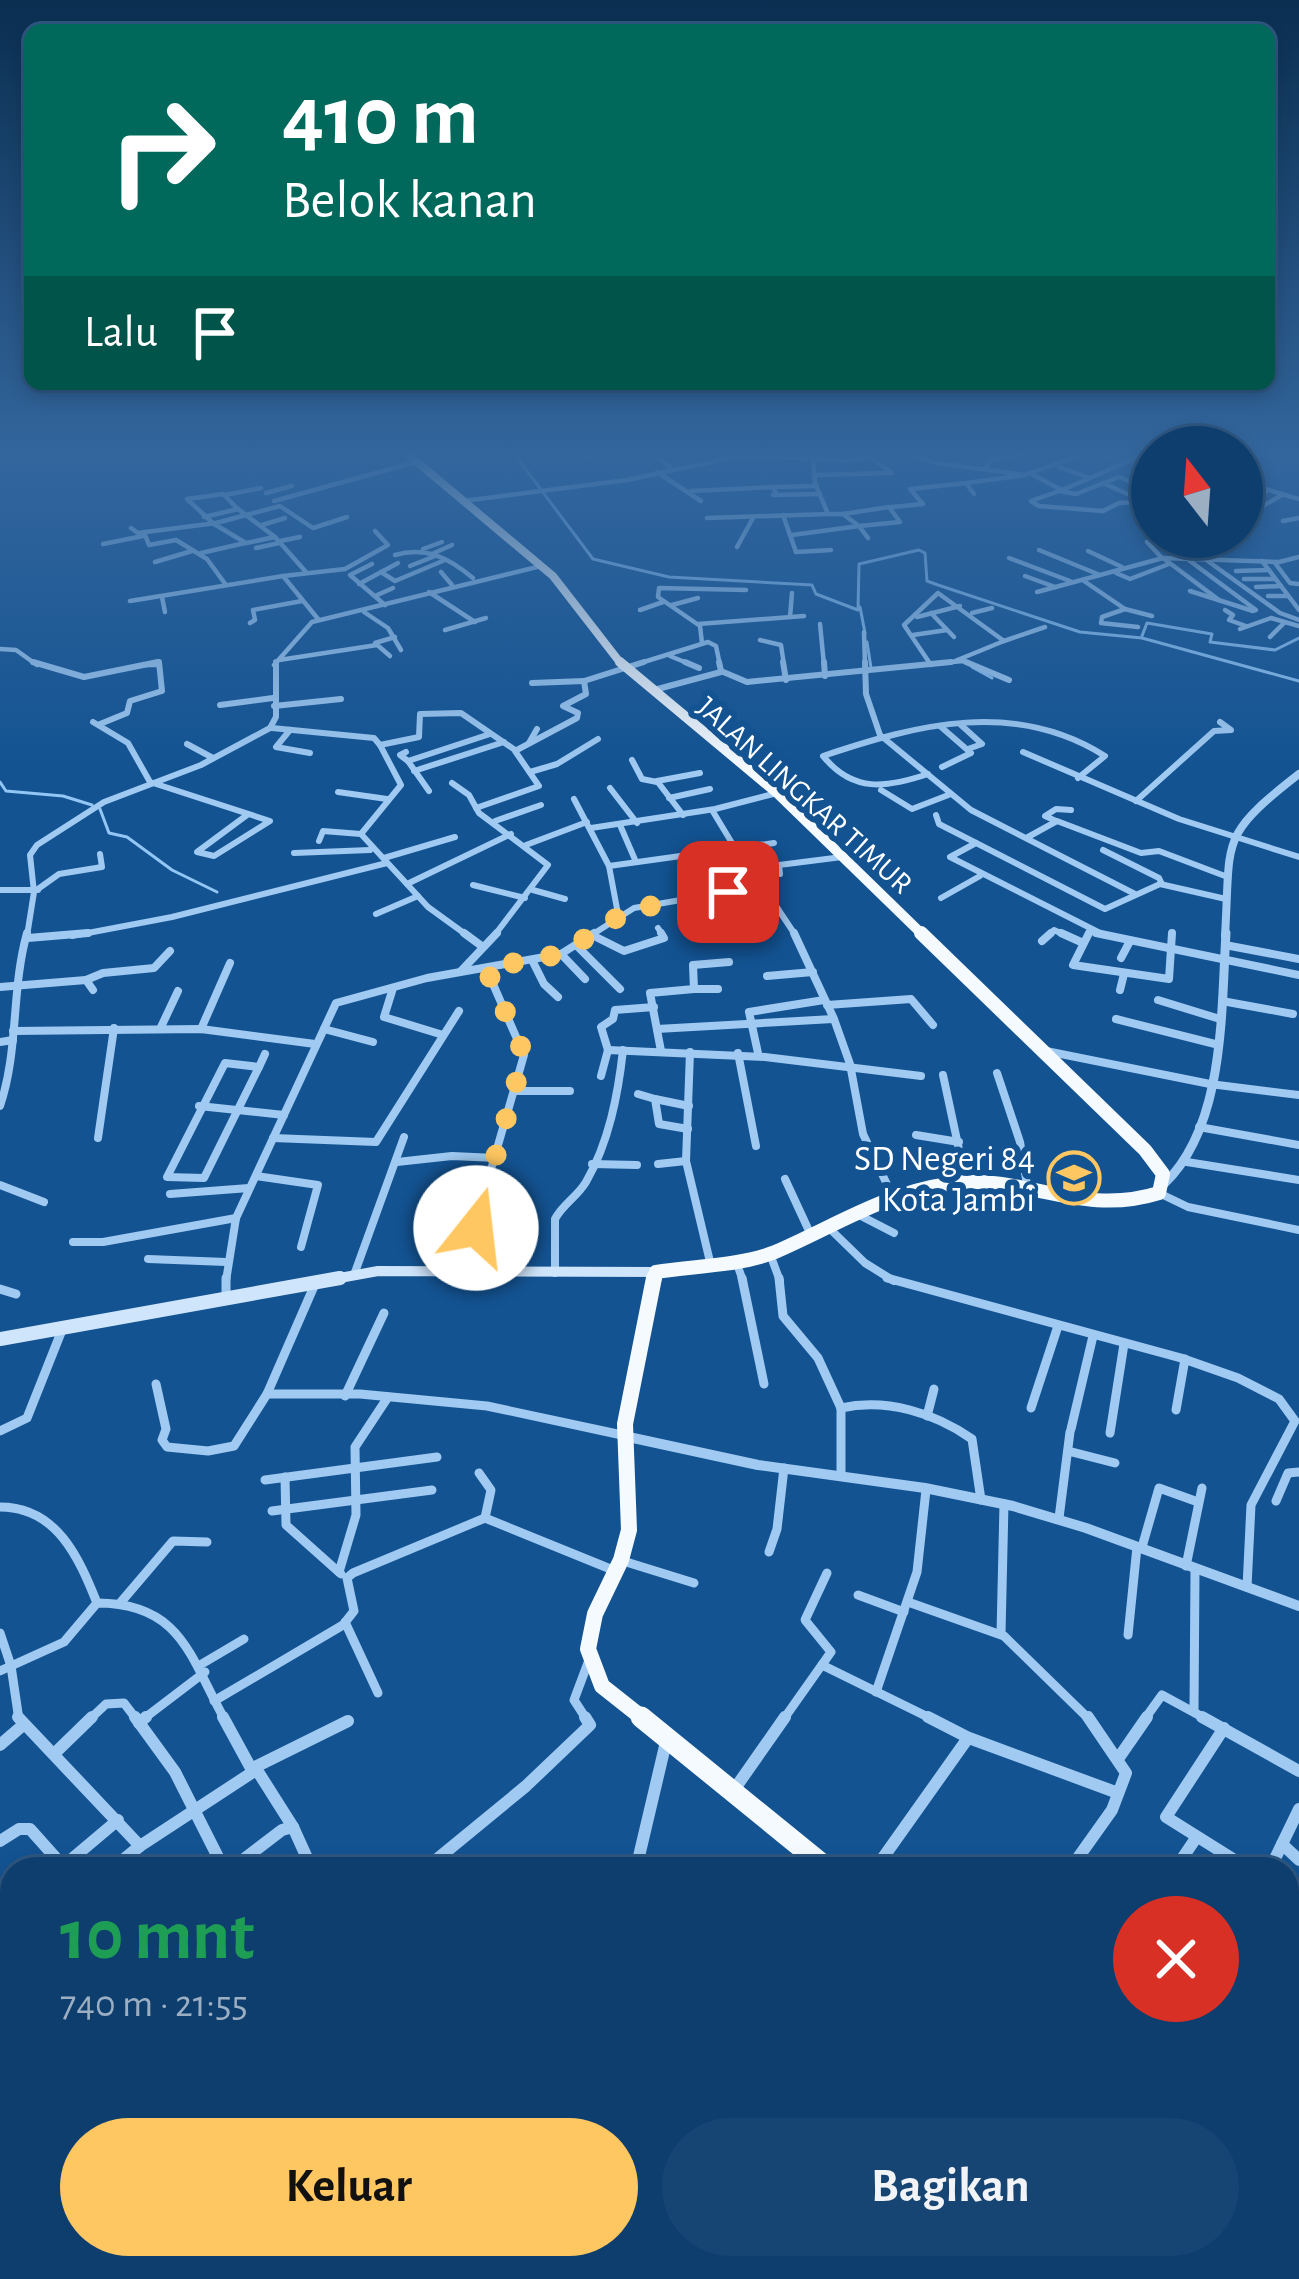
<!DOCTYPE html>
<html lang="id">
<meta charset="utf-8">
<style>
body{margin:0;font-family:"Alegreya Sans",sans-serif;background:#174573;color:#f1f3f6;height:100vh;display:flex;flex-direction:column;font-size:45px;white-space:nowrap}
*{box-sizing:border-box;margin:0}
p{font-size:39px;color:#9baec2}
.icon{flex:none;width:66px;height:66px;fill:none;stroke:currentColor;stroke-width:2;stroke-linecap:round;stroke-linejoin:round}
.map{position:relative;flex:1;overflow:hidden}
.panel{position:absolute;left:0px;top:1857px;width:1299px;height:423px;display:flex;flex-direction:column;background:#0e3e6e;border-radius:36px 36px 0 0;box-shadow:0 6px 18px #0003,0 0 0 3px #2e5781}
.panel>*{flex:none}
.hud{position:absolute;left:24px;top:24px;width:1251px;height:366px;border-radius:18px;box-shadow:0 6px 18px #0003,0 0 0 3px #2e5781;background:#00695c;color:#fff;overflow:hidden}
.needle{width:78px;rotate:343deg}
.tools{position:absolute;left:1131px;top:426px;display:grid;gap:24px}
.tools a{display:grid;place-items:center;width:132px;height:132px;border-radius:50%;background:#0e3e6e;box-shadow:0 6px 18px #0003,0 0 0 3px #2e5781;font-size:60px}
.pin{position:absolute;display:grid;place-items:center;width:102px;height:102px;color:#fff;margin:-51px;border-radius:24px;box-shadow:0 6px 18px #0006}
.me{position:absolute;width:132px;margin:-66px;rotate:16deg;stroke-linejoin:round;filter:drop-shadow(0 0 9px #0008)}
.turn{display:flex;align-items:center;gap:42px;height:252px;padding:0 60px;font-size:54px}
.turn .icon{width:156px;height:156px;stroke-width:2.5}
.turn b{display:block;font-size:84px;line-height:102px}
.then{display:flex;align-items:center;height:114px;padding:0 60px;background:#0003;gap:24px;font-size:45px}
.round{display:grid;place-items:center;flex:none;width:126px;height:126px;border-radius:63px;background:#174573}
.head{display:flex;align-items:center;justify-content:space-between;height:204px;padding:0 60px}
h1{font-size:72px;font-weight:700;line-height:90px;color:#1e9e55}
.button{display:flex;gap:24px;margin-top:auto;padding:24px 60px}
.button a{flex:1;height:138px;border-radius:72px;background:#ffc761;color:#111;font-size:48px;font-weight:700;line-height:138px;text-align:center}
.button a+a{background:#174573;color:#f1f3f6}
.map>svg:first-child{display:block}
</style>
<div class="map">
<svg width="1299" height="2279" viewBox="0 0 1299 2279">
<rect width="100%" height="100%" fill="#135392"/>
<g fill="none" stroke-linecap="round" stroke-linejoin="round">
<g stroke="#92c6f5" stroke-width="3">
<path d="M512 451 593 559 669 577 812 585 816 594 858 610 859 564 919 550 925 553 927 581 938 585 1080 632 1142 638 1299 681"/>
<path d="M860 607 865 633"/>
<path d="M1142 636 1147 623 1212 634 1210 642 1275 650 1299 638"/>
<path d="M867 642 871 668"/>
<path d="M972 667 992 678"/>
<path d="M768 778 798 771"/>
<path d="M0 782 6 791 63 796 92 805"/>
<path d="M100 809 109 833 127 837 172 870 217 892"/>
</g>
<g stroke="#a0caf2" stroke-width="4.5">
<path d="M579 451 585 457"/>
<path d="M648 451 670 467"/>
<path d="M899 451 937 463 1025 475 1091 451"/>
<path d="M1242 454 1249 451"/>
<path d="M1107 457 1120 451"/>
<path d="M1059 467 1090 478 1062 490"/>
<path d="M985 469 992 459 1037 451"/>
<path d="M657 472 701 501"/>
<path d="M814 475 892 473 871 458"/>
<path d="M1033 475 1062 490 1031 501 1039 506 1103 511 1119 503 1138 502"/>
<path d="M1120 477 1141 487"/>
<path d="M1090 478 1151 451"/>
<path d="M1242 482 1299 499"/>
<path d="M1103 483 1141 500 1140 507 1152 522"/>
<path d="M773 487 817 486"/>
<path d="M691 491 773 487 777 495"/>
<path d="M1060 491 1076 494 1119 477"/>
<path d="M266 493 292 486"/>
<path d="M974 494 966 483 1025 475"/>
<path d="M225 495 261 488"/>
<path d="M773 495 820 494"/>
<path d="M274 501 416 462"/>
<path d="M463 501 627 480 744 455 849 461 897 451"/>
<path d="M1242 504 1267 491"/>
<path d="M889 507 900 522 859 526 843 514Z"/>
<path d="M892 507 923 504 910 489 966 483"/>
<path d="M238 509 223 494 187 499 214 524 246 543 275 537"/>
<path d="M1256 510 1282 495"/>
<path d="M1242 512 1252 514"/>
<path d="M829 514H843"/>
<path d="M783 515 796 552 831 550"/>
<path d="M204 517 238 509 275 537 306 572"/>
<path d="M707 518 828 514 815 483 813 459"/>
<path d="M1283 521 1299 518"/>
<path d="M262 525 285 518"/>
<path d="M131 528 138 533 216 523 280 506 313 528 347 517"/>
<path d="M144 532 149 545 176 540 207 559 226 585"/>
<path d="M792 535 859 526 868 538"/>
<path d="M280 541 300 537"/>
<path d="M1147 542 1162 558"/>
<path d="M103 544 143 536"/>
<path d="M737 547 753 518"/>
<path d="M256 548 279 543"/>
<path d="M423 549 442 542"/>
<path d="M1039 550 1100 575"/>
<path d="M1088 551 1122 567"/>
<path d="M201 553 245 543"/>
<path d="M434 553 452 545"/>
<path d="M395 555C426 546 449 558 473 578"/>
<path d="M1009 558 1070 581"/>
<path d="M1186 558 1256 610 1252 611"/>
<path d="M1205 559 1280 613 1299 620"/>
<path d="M1262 561 1299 610"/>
<path d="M155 562 192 551"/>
<path d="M1275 563 1290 583 1299 584"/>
<path d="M372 564 350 575 385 605"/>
<path d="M410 566 435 556"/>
<path d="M1236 571 1269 570"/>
<path d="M381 572 395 581 445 560"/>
<path d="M441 572 452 585"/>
<path d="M1116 573 1130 579 1169 564"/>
<path d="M1025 576 1055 587"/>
<path d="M1244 579H1275"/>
<path d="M1084 581 1125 609 1102 617 1101 623 1138 627"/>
<path d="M359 584 398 563"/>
<path d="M1256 587 1281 586"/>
<path d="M1190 591 1250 610"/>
<path d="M429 592 475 622"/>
<path d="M1037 592 1163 558"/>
<path d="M375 596 393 588"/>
<path d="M1268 596H1288"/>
<path d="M162 597 165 612"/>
<path d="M1219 600 1163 558 1279 562 1299 557"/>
<path d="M130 601 283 576"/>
<path d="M672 605 698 598"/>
<path d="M1125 609 1152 616"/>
<path d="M640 610 663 602"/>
<path d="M1225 610 1233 615 1229 620 1246 626"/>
<path d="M364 612 388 628 401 650"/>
<path d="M931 613 954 637"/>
<path d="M972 613 992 608"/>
<path d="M790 617 792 593"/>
<path d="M917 617 960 606"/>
<path d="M318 619 283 576 345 569 388 545 375 531"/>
<path d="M250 623 255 620 253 610 302 601"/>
<path d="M698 624 804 616"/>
<path d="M820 624 824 665"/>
<path d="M1240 629 1271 618 1299 626"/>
<path d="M445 630 486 618"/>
<path d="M864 632 865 665"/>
<path d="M913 635 947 630"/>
<path d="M1270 637 1284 623"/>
<path d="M760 640 781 645 784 665"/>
<path d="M1004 641 1045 627"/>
<path d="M702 643 700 626 658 597 659 588 746 590"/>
<path d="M0 649 16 650 37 665"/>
<path d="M390 656 375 643 395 637"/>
<path d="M670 656 692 665"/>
<path d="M279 660 377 645"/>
<path d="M143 665H159"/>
<path d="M274 665 312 622 541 566"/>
<path d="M634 665 708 642 716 646 720 665"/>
<path d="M920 665 963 661 973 665"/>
<path d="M931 665 904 625 938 593 1004 641 955 661"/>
</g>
<g stroke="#a0caf2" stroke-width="6">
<path d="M33 662 84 677 158 662"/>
<path d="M685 662 699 668"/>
<path d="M719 662 721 671 747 682 951 662"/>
<path d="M783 662 786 680"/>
<path d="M824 662 825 676"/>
<path d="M865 662 866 694 880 735 971 810 1135 894"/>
<path d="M966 662 1009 680"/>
<path d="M532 683 584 681"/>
<path d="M654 690 721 672"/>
<path d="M220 705 273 698"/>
<path d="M274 706 341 699"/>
<path d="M93 722 128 743 150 782 270 821 214 856 197 852 247 815"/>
<path d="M100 724 127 713 130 701 162 691 159 662"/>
<path d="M961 725 982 744 968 749"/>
<path d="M940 726 971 753 942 767"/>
<path d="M272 728 374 738 380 745"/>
<path d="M290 730 276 747 310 753"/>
<path d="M529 743 537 729"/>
<path d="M187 744 213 758"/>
<path d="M406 752 400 755 408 761"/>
<path d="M1023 752 1179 819 1299 857"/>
<path d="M632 760 642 779 657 782"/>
<path d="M414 771 504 742"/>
<path d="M530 772 557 764 598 739"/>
<path d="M928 774C886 788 853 793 823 756 918 724 1015 699 1105 756L1078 778"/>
<path d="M452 783 469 795 479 813 548 865 494 936"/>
<path d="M610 788 637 823"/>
<path d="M881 790 912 809 951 794"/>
<path d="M429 791 408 761 490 734"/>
<path d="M338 792 387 799"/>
<path d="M669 798 710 789"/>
<path d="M574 799 609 866 618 914"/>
<path d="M1136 801 1214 731 1231 730 1220 722"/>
<path d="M476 808 539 786 515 751 577 718 578 713 563 706 586 694 584 681 644 662"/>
<path d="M712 810 735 848"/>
<path d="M683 815 657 781 700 773"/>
<path d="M936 815 939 824 1105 909 1160 884 1226 899"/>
<path d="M495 821 541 805"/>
<path d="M1056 821 1045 816 1056 809 1071 810"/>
<path d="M620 825 636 862"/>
<path d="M591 828 715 809 777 793"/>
<path d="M1028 837 1057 821 1141 853 1159 851 1225 876"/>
<path d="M319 841 323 831 361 834"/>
<path d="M976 843 950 857 1106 936"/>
<path d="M526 845 587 822"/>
<path d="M1103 850 1159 878 1162 884"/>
<path d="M718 851 728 892"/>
<path d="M294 853 370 850"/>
<path d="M384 858 455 837"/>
<path d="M609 866 774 843"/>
<path d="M780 874 779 865 842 857"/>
<path d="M407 884 511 834"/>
<path d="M473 885 525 898"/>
<path d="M38 889 59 874 102 867 100 854"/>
<path d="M0 890H38"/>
<path d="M533 890 565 899"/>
<path d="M941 898 980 876"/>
<path d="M376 914 418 896"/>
<path d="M658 928 663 936"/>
<path d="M27 936 34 892 30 855 37 845 104 802 201 765 270 728 276 717V662"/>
<path d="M72 936 172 917 387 863"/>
<path d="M468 936 428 907 361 834 401 785 380 745 419 737 420 714 461 713 515 750"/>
<path d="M590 936 634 908 728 892 766 891 796 936"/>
<path d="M1048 936 1054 930 1067 936"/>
<path d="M1088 936 1090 931"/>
</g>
<g stroke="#a0caf2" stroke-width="8">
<path d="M464 933 483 947"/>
<path d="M794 933 834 1019 850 1064 863 1134 893 1197"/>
<path d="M1061 933 1081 942"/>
<path d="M1089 933 1073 965 1169 979 1172 933"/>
<path d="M1096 933 1299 975"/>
<path d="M592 935 624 951 664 938 661 933"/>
<path d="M28 938 88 933"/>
<path d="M1042 941 1051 933"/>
<path d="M576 945 620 989"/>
<path d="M1225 945 1299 959"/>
<path d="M561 954 585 979"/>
<path d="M1121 958 1129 943"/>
<path d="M532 960 544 984 558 997"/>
<path d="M486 968 524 1055 475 1225 477 1232 500 1239 490 1273"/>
<path d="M461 971 497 933"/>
<path d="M767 976 813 972"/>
<path d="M86 980 103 973 154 968 170 951"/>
<path d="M0 987 86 980 93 990"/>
<path d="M393 988 384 1017 443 1035"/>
<path d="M694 989H718"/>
<path d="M1120 990 1124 974"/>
<path d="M1158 1000 1220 1019"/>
<path d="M1222 1001 1293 1014"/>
<path d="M827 1005 911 999 933 1025"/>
<path d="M1116 1019 1219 1045"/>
<path d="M161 1027 178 991"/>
<path d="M201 1029 230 963"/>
<path d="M324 1029 373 1042"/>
<path d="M657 1029 833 1019"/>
<path d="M13 1031 201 1029 315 1044"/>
<path d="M0 1042 13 1040"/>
<path d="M608 1050 601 1027 613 1019 615 1010 654 1007"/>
<path d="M661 1051 650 993 694 989 693 965 729 962"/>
<path d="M1046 1051 1210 1084 1299 1095"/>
<path d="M690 1052 686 1161 711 1266"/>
<path d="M738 1053 756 1146"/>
<path d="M758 1053 749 1012 824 1000"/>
<path d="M225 1063 259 1067 204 1178 167 1177Z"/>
<path d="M259 1067 265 1054"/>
<path d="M997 1073 1020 1142 1028 1191"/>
<path d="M943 1075 966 1182"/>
<path d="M601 1076 608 1050 765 1057 921 1076"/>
<path d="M516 1091H570"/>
<path d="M638 1094 655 1099 659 1124 688 1129"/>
<path d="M655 1099 689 1106"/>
<path d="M0 1106C19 1050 11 990 27 933"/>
<path d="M199 1106 284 1115"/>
<path d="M1199 1127 1299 1145"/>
<path d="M916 1135 959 1142"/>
<path d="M98 1138 114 1028"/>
<path d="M273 1138 376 1142 459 1011"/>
<path d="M397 1162 452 1156 496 1158"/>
<path d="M1187 1162 1299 1180"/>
<path d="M592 1164 637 1165"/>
<path d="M658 1164 686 1161"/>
<path d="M256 1176 318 1185 301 1247"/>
<path d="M785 1179 810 1233"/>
<path d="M0 1185 44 1202"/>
<path d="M170 1194 249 1188"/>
<path d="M1161 1194 1188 1207 1299 1230"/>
<path d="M859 1215 894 1233"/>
<path d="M827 1226 865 1263 894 1281"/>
<path d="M73 1242H103L236 1218"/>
<path d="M770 1254 780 1281"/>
<path d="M148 1259 226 1262"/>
<path d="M737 1264 743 1281"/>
<path d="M555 1273V1219C563 1204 577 1197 586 1182 609 1142 618 1095 623 1050"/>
<path d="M354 1275 404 1137"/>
<path d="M226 1281 236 1218 336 1003 427 978 561 954 594 933"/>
</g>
<g stroke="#a0caf2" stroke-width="9">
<path d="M226 1278V1297"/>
<path d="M742 1278 764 1384"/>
<path d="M779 1278 783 1316 818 1358 841 1408"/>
<path d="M887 1278 1181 1358 1238 1378 1279 1399 1295 1421 1251 1505 1247 1587"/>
<path d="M0 1289 16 1294"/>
<path d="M156 1384 166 1429 162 1440 167 1447 208 1451 234 1446 267 1394 315 1284"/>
<path d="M267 1394H360L487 1406 622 1435"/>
<path d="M345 1396 384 1313"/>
<path d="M1031 1408 1058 1326"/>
<path d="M1176 1410 1185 1359"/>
<path d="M927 1416 934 1389"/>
<path d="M1071 1429 1093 1336"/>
<path d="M0 1431 27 1418 62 1330"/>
<path d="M1110 1433 1124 1344"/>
<path d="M1068 1451 1115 1463"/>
<path d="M479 1473 491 1490 485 1518"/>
<path d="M841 1473V1408C887 1398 935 1413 972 1439L981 1500"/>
<path d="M285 1477 286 1525 341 1574"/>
<path d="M265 1480 437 1457"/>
<path d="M1276 1501 1288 1473 1299 1472"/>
<path d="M0 1507C57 1507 79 1558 97 1603"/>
<path d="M272 1511 432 1490"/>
<path d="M1059 1518 1070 1432"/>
<path d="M1142 1547 1159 1488 1198 1502"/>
<path d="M769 1552 777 1529 784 1468"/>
<path d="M623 1561 694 1583"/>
<path d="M1186 1566 1202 1488"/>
<path d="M339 1572 356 1515 355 1447 388 1397"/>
<path d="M858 1595 904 1612"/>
<path d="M121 1602 173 1541 207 1542"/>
<path d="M908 1602 1004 1636 1090 1720"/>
<path d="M345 1622 378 1693"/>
<path d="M0 1633 11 1666"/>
<path d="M1001 1634 1004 1504"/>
<path d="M1128 1635 1137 1547"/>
<path d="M200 1665 244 1639"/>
<path d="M822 1665 934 1720"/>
<path d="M11 1666 19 1720"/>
<path d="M11 1666 64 1642 97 1603C182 1603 190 1658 225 1720"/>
<path d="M0 1671 11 1666"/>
<path d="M876 1692 917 1572 926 1490"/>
<path d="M214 1701 343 1625 354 1611 347 1578 353 1573 485 1518 613 1570"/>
<path d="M1194 1710 1195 1571"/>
<path d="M89 1720 106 1704 124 1703 137 1720"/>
<path d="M142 1720 205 1672"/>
<path d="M587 1720 574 1700 589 1660"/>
<path d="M783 1720 831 1652 805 1620 827 1573"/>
<path d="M1144 1720 1162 1695 1208 1720"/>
</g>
<g stroke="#a0caf2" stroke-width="12">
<path d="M18 1717 140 1846 253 1772 223 1717"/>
<path d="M135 1717 175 1772 224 1869"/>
<path d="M928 1717 969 1738 1118 1793"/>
<path d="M1202 1717 1299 1771"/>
<path d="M139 1723 146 1717"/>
<path d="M1224 1728 1166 1817 1249 1869"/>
<path d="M0 1745 22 1726"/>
<path d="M55 1753 92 1717"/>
<path d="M1120 1756 1147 1717"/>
<path d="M736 1787 785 1717"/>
<path d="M293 1827 255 1767 348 1721"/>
<path d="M0 1841 19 1829H30L63 1866"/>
<path d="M1282 1844 1299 1860"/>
<path d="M61 1868 118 1820"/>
<path d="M112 1869 140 1846"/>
<path d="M231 1869 282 1830 293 1827 312 1869"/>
<path d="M425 1869 526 1786 590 1725 585 1717"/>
<path d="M636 1869 666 1742"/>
<path d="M875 1869 968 1738"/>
<path d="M1070 1869 1112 1810 1126 1773 1088 1717"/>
<path d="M1175 1869 1196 1838"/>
<path d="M1270 1869 1299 1809"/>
<path d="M0 1913 12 1906"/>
<path d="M0 1958 12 1950"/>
<path d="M242 2268 243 2279"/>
<path d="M291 2268 295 2279"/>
<path d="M16 2279 18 2268"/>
<path d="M363 2279 378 2268"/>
<path d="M524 2279 527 2268"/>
<path d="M828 2279 831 2268"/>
</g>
<path stroke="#a0caf2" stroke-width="8" d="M1225 936C1231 838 1218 837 1299 774"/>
<path stroke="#a0caf2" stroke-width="9" d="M1164 1184C1225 1126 1221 1012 1226 933"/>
<path stroke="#a0caf2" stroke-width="10" d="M624 1436 758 1465 925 1488 1013 1506 1086 1528 1299 1606"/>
<path stroke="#a0caf2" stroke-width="14" d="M1174 2279 1175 2268"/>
<path stroke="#cfe5fc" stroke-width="10" d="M323 1281 378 1271 656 1272"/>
<path stroke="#cfe5fc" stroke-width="14" d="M0 1339 340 1278"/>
<path stroke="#f5faff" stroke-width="8" d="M404 451 553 576 622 665"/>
<path stroke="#f5faff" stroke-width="10" d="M620 662 777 793 924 936"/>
<path stroke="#f5faff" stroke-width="14" d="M654 1281 656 1272C693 1266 740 1266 775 1252 833 1227 885 1193 948 1184 1021 1172 1079 1218 1159 1193L1163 1174 1145 1150 921 933"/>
<path stroke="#f5faff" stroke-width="16" d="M645 1720 602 1686 588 1649 595 1614 621 1560 629 1530 625 1424 654 1278"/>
<g stroke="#f5faff" stroke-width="21">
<path d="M641 1717 828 1869"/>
<path d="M1224 2268 1233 2279"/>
</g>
</g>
<linearGradient id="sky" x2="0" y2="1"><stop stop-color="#0a2e50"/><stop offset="0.59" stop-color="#33669d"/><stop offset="1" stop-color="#33669d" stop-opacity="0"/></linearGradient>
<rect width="1299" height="770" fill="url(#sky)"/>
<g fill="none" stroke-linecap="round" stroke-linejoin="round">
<path stroke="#ffc761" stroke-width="21" stroke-dasharray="0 37.8" d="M476 1228 524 1054 486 968 561 954 629 910 728 892"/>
</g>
<defs>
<g id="school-ring" transform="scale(2.7)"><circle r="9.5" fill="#135392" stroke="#ffc761" stroke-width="1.5"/><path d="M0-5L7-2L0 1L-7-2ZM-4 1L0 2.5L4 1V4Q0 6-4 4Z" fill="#ffc761"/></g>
</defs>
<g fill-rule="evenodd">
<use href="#school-ring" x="1074" y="1178"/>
</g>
<g text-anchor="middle" stroke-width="12" stroke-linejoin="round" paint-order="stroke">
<g font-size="30" fill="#fff" stroke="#135392">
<text transform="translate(805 795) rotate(42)" y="10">JALAN LINGKAR TIMUR</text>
</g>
<g font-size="36" fill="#fff" stroke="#135392" text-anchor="end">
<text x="1035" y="1170">SD Negeri 84<tspan x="1035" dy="41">Kota Jambi</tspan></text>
</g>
</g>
</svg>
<div class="tools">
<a><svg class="needle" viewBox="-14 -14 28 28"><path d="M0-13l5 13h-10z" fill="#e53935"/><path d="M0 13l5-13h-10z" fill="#9baec2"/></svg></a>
</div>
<div class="pin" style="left:728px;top:892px;background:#d93025"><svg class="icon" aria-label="arrive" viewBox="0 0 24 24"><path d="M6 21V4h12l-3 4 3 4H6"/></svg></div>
<svg class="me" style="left:476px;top:1228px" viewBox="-20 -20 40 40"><circle r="19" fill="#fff"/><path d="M0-13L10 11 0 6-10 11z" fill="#ffc761"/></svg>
<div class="hud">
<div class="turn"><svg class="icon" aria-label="right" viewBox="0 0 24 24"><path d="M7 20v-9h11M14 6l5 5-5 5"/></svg><div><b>410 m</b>Belok kanan</div></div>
<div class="then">Lalu<svg class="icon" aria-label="arrive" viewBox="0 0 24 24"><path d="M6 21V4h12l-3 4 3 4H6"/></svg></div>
</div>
<section class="panel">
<div class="head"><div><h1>10 mnt</h1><p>740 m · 21:55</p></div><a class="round" style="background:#d93025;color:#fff"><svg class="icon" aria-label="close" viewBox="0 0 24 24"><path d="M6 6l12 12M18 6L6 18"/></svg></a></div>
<div class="button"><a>Keluar</a><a>Bagikan</a></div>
</section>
</div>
